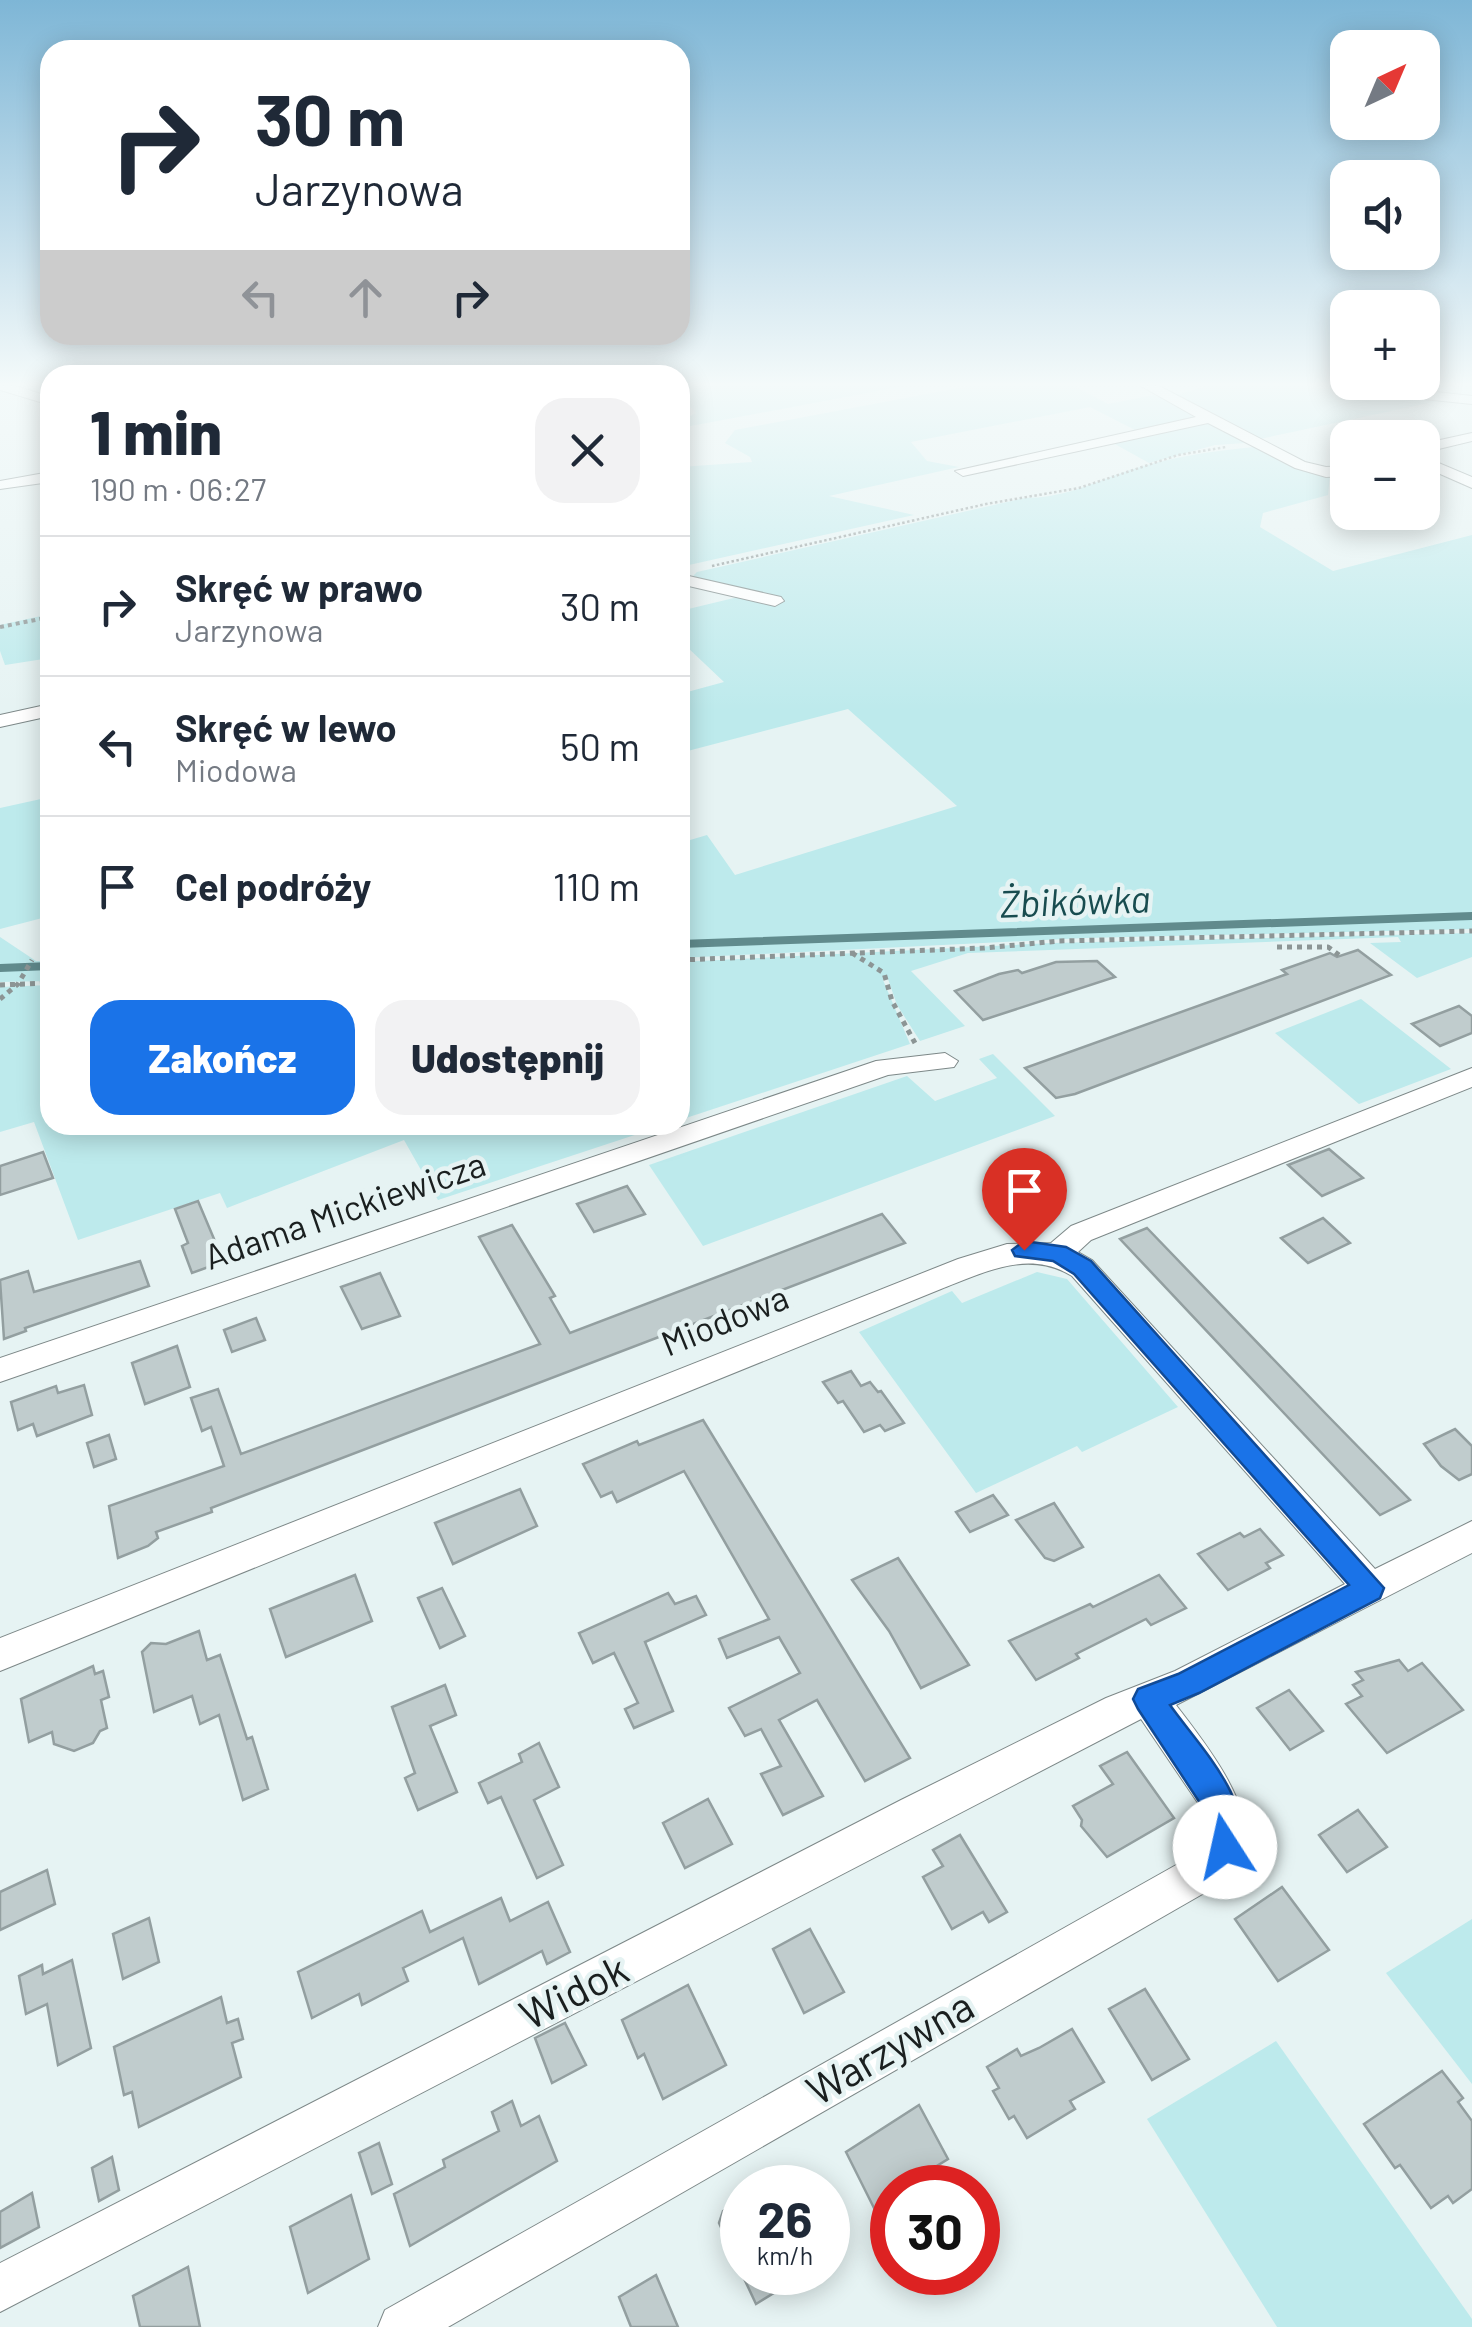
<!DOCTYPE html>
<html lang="pl">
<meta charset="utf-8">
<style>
body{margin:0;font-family:Barlow,sans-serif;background:#f2f2f3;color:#1f2937;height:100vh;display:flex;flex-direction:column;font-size:38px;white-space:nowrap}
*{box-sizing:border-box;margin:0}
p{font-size:32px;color:#747a83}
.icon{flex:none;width:55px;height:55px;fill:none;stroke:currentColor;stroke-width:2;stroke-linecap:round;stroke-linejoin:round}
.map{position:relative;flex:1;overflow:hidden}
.drawer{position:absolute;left:40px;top:365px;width:650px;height:770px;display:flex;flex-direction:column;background:#fff;border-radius:30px;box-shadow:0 5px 25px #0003}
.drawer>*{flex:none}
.guide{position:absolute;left:40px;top:40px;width:650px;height:305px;border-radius:30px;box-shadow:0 5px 25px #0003;background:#fff;color:#1f2937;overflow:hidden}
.needle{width:65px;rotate:44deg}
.fabs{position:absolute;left:1330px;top:30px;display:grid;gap:20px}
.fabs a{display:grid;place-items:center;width:110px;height:110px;border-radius:20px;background:#fff;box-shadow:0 5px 25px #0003;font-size:50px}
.speed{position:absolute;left:720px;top:2165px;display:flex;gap:20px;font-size:50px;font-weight:700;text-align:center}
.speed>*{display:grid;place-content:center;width:130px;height:130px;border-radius:50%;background:#fff;box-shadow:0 5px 25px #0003;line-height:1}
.speed small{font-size:25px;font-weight:400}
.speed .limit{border:15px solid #d22;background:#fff;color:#111}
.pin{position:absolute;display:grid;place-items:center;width:85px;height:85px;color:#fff;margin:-102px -42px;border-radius:50% 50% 50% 0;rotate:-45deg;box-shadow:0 0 10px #0007}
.pin .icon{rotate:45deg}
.me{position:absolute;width:110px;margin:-55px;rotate:350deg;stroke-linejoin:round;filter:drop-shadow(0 0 8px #0008)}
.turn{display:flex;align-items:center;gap:35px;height:210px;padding:0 50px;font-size:45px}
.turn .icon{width:130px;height:130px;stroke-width:2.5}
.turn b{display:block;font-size:70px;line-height:85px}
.lanes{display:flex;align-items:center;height:95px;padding:0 50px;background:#0003;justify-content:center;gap:50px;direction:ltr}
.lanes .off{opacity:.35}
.round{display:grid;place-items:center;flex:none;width:105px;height:105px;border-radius:30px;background:#f2f2f3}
.headline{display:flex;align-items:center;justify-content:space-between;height:170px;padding:0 50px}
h1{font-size:60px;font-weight:800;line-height:75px}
.cta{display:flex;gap:20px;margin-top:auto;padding:20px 50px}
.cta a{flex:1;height:115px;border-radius:30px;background:#1a73e8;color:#fff;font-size:40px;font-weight:800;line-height:115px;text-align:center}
.cta a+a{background:#f2f2f3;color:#1f2937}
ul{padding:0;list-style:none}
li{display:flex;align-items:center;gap:30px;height:140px;padding:0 50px;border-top:2px solid #e0e1e3}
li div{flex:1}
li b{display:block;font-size:38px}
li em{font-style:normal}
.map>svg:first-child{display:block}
</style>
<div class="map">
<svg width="1472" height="2327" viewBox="0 0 1472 2327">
<rect width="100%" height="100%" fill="#e6f3f3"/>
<g fill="#bdeaec">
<path d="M680 386H904L680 428V421L696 413 680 396Z"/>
<path d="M969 386H1074L1108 404 1154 395 1203 416 1135 430 1090 407 911 442 927 461 959 467 829 496 914 515 680 567V467L752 462 750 457 725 443 735 430Z"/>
<path d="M1207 386H1306L1443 400 1255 440 1173 396Z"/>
<path d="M1210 421 1245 443 1215 445 1149 463 1113 443Z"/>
<path d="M1254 447 1292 466 1330 475 1328 495 1263 513 1260 527 1333 571 1472 535V929L1085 938 680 958V843L707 835 735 875 957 806 848 709 680 753V694L724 682 686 646 680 647V611L738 597 770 605 777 600 691 578 697 572 1025 498C1062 498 1088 485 1122 473 1163 458 1211 451 1254 447Z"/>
<path d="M50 614V658L5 665 0 651V625Z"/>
<path d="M50 797V916L0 929V808Z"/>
<path d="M1472 933V957L1417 978 1370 943 1401 942 1398 937 968 953 911 971 965 1026 920 1041 897 1005 888 979 883 980 910 1044 680 1120V962L1052 943Z"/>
<path d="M0 937 36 961H50V981L0 982Z"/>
<path d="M50 985V1125H665L438 1200 404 1140 227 1208 220 1193 78 1240 34 1122 0 1132V987Z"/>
<path d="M1361 999 1451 1069 1359 1104 1275 1033Z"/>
<path d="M993 1054 1055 1116 703 1246 649 1165 907 1076 935 1101 997 1078 979 1059Z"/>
<path d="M1037 1272 1067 1279 1178 1407 1082 1452 1077 1446 976 1493 859 1332 952 1291 962 1303Z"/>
<path d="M1472 1919V2084L1386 1973Z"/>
<path d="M1276 2041 1472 2319V2327H1277L1147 2119Z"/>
</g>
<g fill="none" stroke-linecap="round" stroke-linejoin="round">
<g stroke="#618b8d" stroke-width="8">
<path d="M680 944 1472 916"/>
<path d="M0 968 50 966"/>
</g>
</g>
<g fill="#c0cccd" stroke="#939fa0" stroke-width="2.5">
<path d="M1358 950 1391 975 1075 1094 1056 1098 1025 1068 1287 974 1282 970 1330 953 1337 957Z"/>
<path d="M1097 961 1115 977 983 1020 955 991 999 974 1018 970 1022 973 1056 962Z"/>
<path d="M1459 1006 1472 1016V1033L1440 1046 1412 1024Z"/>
<path d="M1329 1149 1363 1178 1322 1196 1288 1165Z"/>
<path d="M43 1152 53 1178 0 1195V1166Z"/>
<path d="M627 1186 645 1214 594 1232 577 1204Z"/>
<path d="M198 1201 217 1246 208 1249 214 1265 192 1273 182 1246 188 1243 175 1209Z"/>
<path d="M882 1214 905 1243 211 1508 212 1512 156 1532 158 1538 148 1546 118 1558 109 1506 224 1466 211 1427 202 1431 191 1398 218 1389 241 1454 540 1344 479 1237 512 1225 555 1296 550 1298 570 1333Z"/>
<path d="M1323 1218 1350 1243 1308 1263 1281 1238Z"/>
<path d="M1147 1228 1326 1414 1410 1500 1380 1515 1120 1239Z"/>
<path d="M140 1261 149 1286 25 1328 26 1331 4 1339 0 1280 28 1271 34 1292Z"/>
<path d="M380 1273 400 1316 362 1329 341 1287Z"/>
<path d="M256 1318 265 1340 232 1352 224 1330Z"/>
<path d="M177 1346 190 1387 145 1404 132 1363Z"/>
<path d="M851 1371 861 1386 870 1382 878 1392 881 1391 904 1423 885 1431 880 1425 864 1432 843 1401 838 1403 823 1382Z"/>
<path d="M84 1385 92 1415 37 1436 33 1424 18 1430 11 1402 56 1386 58 1393Z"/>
<path d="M703 1420 910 1758 865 1781 817 1700 779 1720 823 1796 783 1815 761 1774 781 1766 761 1729 745 1736 729 1708 800 1673 779 1637 727 1658 719 1639 769 1619 684 1471 617 1502 612 1492 601 1497 583 1464 637 1441 639 1445Z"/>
<path d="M1455 1429 1472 1446V1474L1459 1480 1441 1466 1424 1444Z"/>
<path d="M109 1435 116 1459 94 1467 87 1443Z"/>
<path d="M520 1489 537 1526 453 1564 435 1523Z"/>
<path d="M993 1495 1008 1515 970 1532 956 1512Z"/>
<path d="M1054 1503 1083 1547 1054 1561 1045 1558 1016 1520Z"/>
<path d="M1260 1529 1283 1555 1266 1563 1270 1568 1228 1590 1198 1554 1240 1533 1244 1537Z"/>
<path d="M898 1558 969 1665 921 1688 889 1631 852 1580Z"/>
<path d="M355 1575 372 1621 286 1657 270 1609Z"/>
<path d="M1159 1575 1186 1608 1151 1625 1146 1619 1076 1654 1079 1658 1036 1680 1009 1641 1090 1604 1093 1607Z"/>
<path d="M442 1588 465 1636 440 1648 418 1598Z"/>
<path d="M668 1593 675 1604 696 1596 706 1615 645 1642 673 1711 634 1728 625 1709 638 1703 614 1653 593 1663 579 1633Z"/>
<path d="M199 1631 207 1660 220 1655 247 1739 252 1737 268 1789 243 1800 219 1715 200 1724 192 1696 154 1712 142 1652 151 1643 166 1644Z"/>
<path d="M1399 1660 1408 1671 1422 1663 1463 1710 1387 1753 1346 1704 1362 1696 1353 1685 1363 1680 1356 1672Z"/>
<path d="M93 1666 95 1674 103 1671 109 1697 101 1700 107 1728 100 1731 93 1743 74 1751 54 1744 52 1732 29 1742 21 1699Z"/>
<path d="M445 1685 456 1715 430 1726 457 1792 418 1810 405 1778 415 1773 392 1707Z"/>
<path d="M1289 1690 1323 1731 1290 1750 1257 1708Z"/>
<path d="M539 1743 559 1787 534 1800 563 1865 537 1878 501 1797 488 1803 479 1783 522 1762 519 1754Z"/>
<path d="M1127 1752 1174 1818 1107 1857 1081 1826 1082 1820 1073 1806 1113 1784 1100 1766Z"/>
<path d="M708 1799 732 1844 685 1868 663 1823Z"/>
<path d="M1358 1810 1387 1847 1347 1872 1319 1835Z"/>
<path d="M960 1835 1007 1912 989 1922 983 1912 952 1929 923 1877 943 1866 933 1850Z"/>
<path d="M47 1870 55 1904 0 1930V1892Z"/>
<path d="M1282 1887 1329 1950 1278 1981 1235 1919Z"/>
<path d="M501 1898 510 1921 548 1902 570 1952 547 1964 542 1951 479 1984 463 1938 403 1968 408 1981 362 2005 359 1994 312 2018 298 1972 422 1911 430 1932Z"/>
<path d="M149 1918 159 1962 123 1979 113 1934Z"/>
<path d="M810 1929 844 1992 804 2013 773 1949Z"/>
<path d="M72 1960 91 2048 58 2065 47 2004 26 2014 19 1976 42 1965 43 1974Z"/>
<path d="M688 1985 726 2065 663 2099 644 2054 638 2058 622 2020Z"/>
<path d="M1145 1989 1189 2059 1152 2080 1109 2009Z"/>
<path d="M221 1997 227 2023 238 2019 243 2039 232 2043 241 2077 139 2127 132 2092 124 2095 114 2047Z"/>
<path d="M565 2023 586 2065 552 2083 535 2038Z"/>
<path d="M1072 2029 1104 2082 1070 2101 1075 2109 1027 2138 1014 2116 1009 2119 993 2091 999 2088 987 2067 1017 2049 1021 2056 1039 2048Z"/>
<path d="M1442 2071 1463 2098 1458 2102 1472 2121V2189L1453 2203 1448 2196 1431 2208 1400 2165 1395 2168 1364 2124Z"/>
<path d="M512 2101 521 2126 539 2116 557 2161 410 2246 394 2194 445 2167 443 2160 499 2131 492 2112Z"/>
<path d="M919 2105 948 2159 901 2188H892V2244L846 2152Z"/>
<path d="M379 2143 392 2184 372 2194 359 2153Z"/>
<path d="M112 2157 119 2190 99 2201 92 2168Z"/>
<path d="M32 2193 39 2227 0 2248V2212Z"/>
<path d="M351 2195 369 2259 308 2293 290 2227Z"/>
<path d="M742 2200V2240L724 2234 719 2223 723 2211Z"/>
<path d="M188 2267 200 2327H140L133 2296Z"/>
<path d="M741 2272H808L756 2304Z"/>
<path d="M656 2275 678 2327H631L619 2297Z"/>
</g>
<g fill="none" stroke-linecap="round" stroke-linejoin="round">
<g stroke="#7d8888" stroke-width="2">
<g id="minor">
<path d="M0 386H16L50 397V405L0 390Z"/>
<path d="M1141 386H1159L1305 462 1326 467 1348 466V476L1326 477 1295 468 1208 423 963 476 955 471 1196 417Z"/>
<path d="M1330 386H1380L1472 396V404L1337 390Z"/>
<path d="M1472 433V441L1422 453V444Z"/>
<path d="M1422 456 1472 477V488L1422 466Z"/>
<path d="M50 472V482L0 489V481Z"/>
<path d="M680 574 781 597 784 601 775 606 680 584Z"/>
<path d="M50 704V716L0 727V715Z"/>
<path d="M945 1053 958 1061 954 1067 888 1075 0 1382V1358L876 1061Z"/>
<path d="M1472 1068V1087L1091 1240 1078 1252 1092 1260 1375 1569 1472 1521V1553L1176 1705C1201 1738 1258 1807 1243 1852 1238 1866 1224 1877 1213 1888L448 2327H378L385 2310 1185 1860 1206 1839 1198 1803 1141 1719 0 2312V2263L901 1800 1106 1698 1175 1671 1345 1584 1072 1276C1028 1249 985 1272 941 1289L0 1671V1638L958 1259 1007 1244 1051 1243 1071 1226Z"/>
</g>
</g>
<path stroke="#8c9595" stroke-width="2.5" stroke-dasharray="2.5 2.5" stroke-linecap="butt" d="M712 566 986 504 1079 488 1178 455 1226 447"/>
<path stroke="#8c9595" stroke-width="4" stroke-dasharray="4 4" stroke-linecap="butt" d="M0 627 50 617"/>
<g stroke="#8c9595" stroke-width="5" stroke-dasharray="5 5" stroke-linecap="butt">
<path d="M1277 947H1328L1339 955"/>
<path d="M852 953 884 973 892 1001 915 1043"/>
<path d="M680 960 984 948 1059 941 1472 931"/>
<path d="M0 985 50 983"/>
<path d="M0 999 18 984 32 960"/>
</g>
<use href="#minor" fill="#fff" fill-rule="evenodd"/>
</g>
<linearGradient id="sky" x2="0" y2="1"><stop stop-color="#7eb6d6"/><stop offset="0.54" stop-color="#f4fafa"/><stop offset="1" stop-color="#f4fafa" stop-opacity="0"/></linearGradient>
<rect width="1472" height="712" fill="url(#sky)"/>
<path fill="#1a73e8" stroke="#114b97" stroke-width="2.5" d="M1024 1241 1066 1247 1091 1261 1384 1588 1380 1598 1199 1693 1170 1705C1199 1746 1259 1805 1237 1858L1225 1863 1213 1858C1207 1842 1211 1825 1204 1809L1138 1709 1133 1699 1138 1689 1178 1674 1349 1585 1074 1274 1053 1261 1015 1256 1012 1250Z"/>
<g text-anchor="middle" stroke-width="9" stroke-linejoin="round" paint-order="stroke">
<g font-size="35" fill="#1a1f1f" stroke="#e6f3f3">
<text transform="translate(345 1211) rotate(-19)" y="12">Adama Mickiewicza</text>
<text transform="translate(725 1321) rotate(-22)" y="12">Miodowa</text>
</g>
<g font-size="38" font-style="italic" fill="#184c4f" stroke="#e6f3f3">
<text transform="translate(1075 902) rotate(-2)" y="13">Żbikówka</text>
</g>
<g font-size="42" fill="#1a1f1f" stroke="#e6f3f3">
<text transform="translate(574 1992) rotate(-27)" y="15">Widok</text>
<text transform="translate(890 2048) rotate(-30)" y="15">Warzywna</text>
</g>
</g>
</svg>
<div class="fabs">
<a><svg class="needle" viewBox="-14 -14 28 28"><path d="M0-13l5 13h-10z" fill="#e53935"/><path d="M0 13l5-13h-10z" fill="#747a83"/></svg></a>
<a><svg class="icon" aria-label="sound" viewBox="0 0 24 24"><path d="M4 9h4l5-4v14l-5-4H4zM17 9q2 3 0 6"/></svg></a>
<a>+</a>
<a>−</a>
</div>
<div class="speed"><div>26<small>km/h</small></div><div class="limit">30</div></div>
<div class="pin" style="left:1024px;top:1250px;background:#d93025"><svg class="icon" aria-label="arrive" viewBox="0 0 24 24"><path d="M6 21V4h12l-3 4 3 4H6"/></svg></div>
<svg class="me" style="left:1225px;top:1847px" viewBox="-20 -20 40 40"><circle r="19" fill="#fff"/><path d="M0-13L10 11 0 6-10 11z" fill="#1a73e8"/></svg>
<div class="guide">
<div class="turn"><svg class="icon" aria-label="right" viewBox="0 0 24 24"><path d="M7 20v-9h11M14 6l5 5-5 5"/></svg><div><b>30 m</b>Jarzynowa</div></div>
<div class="lanes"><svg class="icon off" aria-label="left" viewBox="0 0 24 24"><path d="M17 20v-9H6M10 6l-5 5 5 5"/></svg><svg class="icon off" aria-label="ahead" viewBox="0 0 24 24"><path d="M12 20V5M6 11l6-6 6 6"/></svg><svg class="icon" aria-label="right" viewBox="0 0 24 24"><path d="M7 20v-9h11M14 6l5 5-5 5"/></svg></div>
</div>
<section class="drawer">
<div class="headline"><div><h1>1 min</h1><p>190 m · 06:27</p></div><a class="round"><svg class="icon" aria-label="close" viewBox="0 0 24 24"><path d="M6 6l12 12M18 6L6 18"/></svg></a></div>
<ul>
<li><svg class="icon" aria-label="right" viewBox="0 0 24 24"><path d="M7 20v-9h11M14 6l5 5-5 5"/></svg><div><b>Skręć w prawo</b><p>Jarzynowa</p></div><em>30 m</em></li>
<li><svg class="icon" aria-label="left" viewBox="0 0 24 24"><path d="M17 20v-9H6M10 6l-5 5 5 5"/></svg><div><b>Skręć w lewo</b><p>Miodowa</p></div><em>50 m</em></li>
<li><svg class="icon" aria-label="arrive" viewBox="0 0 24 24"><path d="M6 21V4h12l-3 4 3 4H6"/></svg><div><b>Cel podróży</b></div><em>110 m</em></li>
</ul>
<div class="cta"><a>Zakończ</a><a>Udostępnij</a></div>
</section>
</div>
